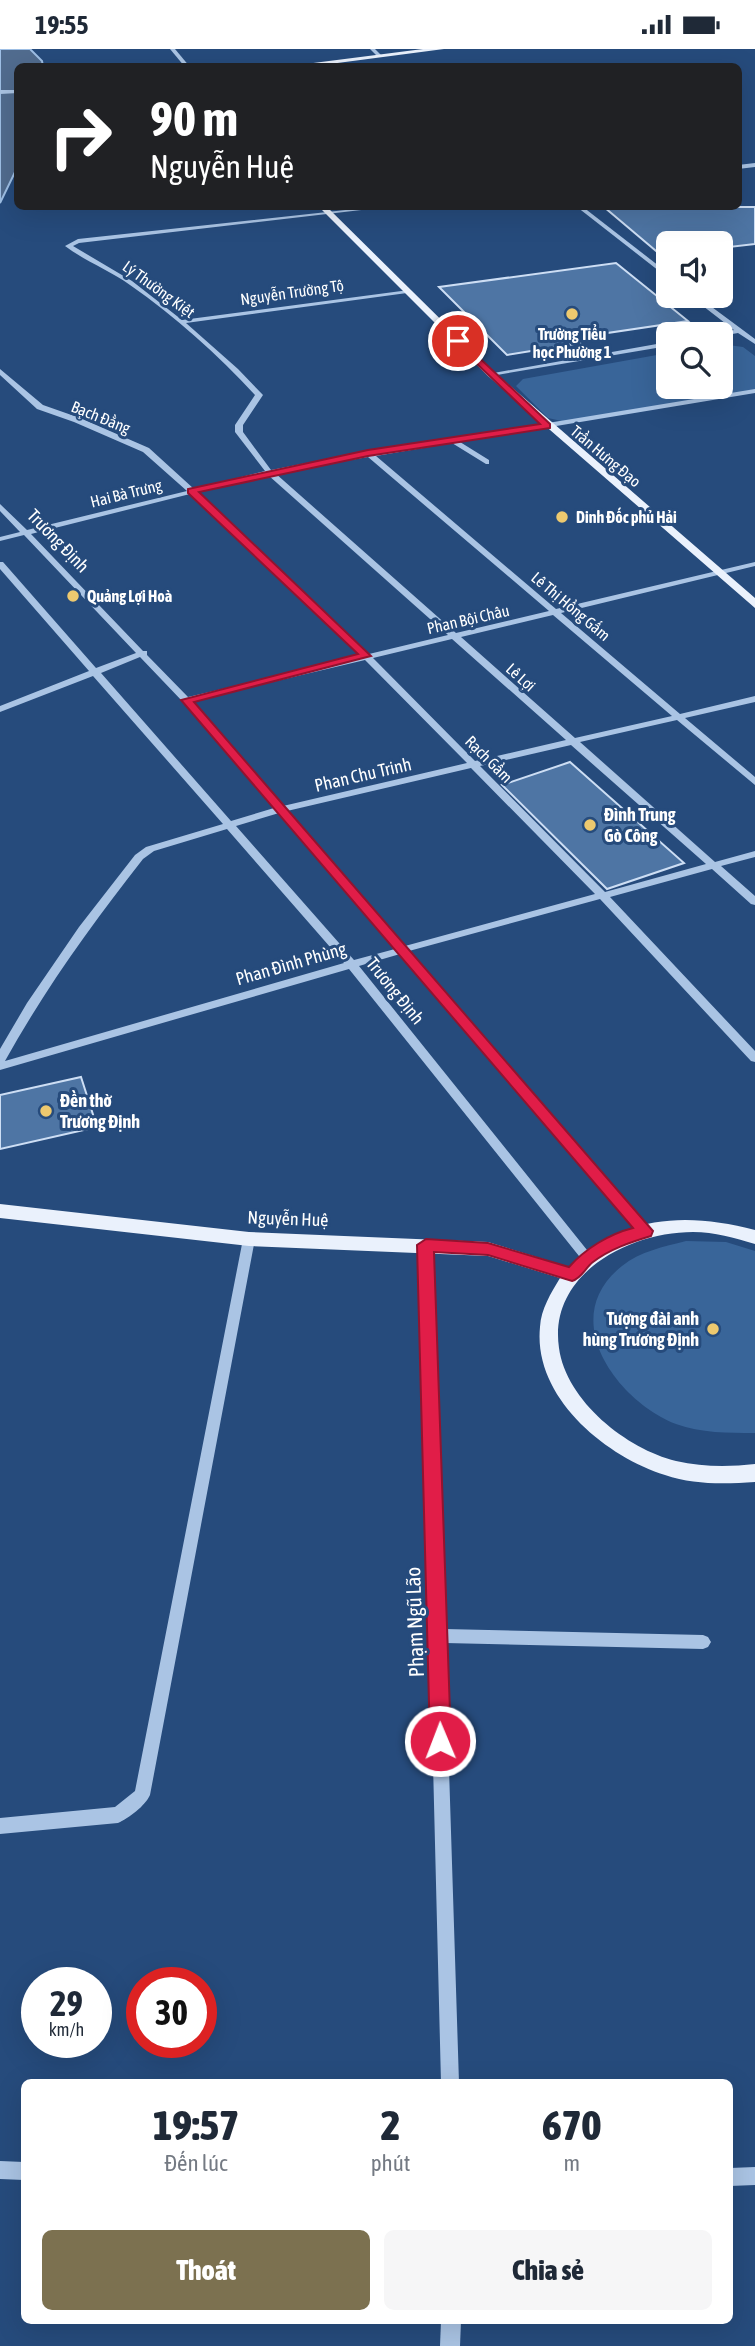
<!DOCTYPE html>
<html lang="vi">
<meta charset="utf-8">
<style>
body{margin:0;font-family:"Asap Condensed",sans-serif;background:#f6f6f7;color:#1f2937;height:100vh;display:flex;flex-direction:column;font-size:26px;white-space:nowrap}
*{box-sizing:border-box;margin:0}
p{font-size:23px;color:#747a83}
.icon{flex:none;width:38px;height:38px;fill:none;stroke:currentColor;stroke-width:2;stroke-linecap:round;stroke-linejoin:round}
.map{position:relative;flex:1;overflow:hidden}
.side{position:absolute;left:21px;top:2030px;width:712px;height:245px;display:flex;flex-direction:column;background:#fff;border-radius:10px;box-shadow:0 7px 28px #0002}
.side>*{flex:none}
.top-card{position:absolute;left:14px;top:14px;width:728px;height:147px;border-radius:10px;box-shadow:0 7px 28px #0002;background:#202124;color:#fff;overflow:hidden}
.buttons{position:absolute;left:656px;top:182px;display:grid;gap:14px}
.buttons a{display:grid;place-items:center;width:77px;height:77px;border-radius:10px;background:#fff;box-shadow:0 7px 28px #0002;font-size:35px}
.speed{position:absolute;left:21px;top:1918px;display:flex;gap:14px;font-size:35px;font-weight:700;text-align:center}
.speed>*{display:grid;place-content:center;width:91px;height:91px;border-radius:50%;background:#fff;box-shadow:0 7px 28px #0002;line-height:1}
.speed small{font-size:18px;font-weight:400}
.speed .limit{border:10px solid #d22;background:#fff;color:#111}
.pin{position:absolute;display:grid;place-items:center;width:60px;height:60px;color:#fff;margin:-30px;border:4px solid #fff;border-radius:50%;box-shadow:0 2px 7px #0007}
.me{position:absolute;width:77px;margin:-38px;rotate:359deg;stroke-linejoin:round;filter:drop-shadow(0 0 5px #0008)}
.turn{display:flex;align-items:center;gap:24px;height:147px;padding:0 21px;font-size:32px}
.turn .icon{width:91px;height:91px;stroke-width:2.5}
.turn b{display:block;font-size:49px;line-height:60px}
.eta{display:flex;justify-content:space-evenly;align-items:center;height:119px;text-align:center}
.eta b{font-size:42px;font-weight:800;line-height:49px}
.primary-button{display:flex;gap:14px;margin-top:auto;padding:14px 21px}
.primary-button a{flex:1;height:80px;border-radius:10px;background:#7c7150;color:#fff;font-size:28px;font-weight:800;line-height:80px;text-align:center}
.primary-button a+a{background:#f6f6f7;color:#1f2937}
.status{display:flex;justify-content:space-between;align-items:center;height:49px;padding:0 35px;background:#fff;direction:ltr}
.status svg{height:19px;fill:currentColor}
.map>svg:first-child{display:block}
</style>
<div class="status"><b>19:55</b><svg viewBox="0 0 49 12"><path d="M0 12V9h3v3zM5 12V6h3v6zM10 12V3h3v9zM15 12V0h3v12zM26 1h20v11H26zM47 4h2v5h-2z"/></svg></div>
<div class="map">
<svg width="755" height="2297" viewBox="0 0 755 2297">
<rect width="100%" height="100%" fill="#264b7c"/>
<g fill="#396599">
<path d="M721 295 743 298 755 307V342L566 373 548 369 516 337 523 330 668 304V338H721Z"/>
<path d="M686 1192 726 1193 755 1202V1384C728 1384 701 1384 676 1375 617 1352 556 1269 622 1217 641 1202 663 1198 686 1192Z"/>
</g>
<path fill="#516c8f" stroke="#9ebfe5" stroke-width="2" d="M0 0H30L42 12 43 17 18 18 17 119 0 154Z"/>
<g fill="#4e75a4" stroke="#cddef4" stroke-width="2">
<path d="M604 158H755V195L721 199V194H668V206L662 207Z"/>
<path d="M616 214 688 272 574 289 580 294 507 306 439 238Z"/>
<path d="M570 713 684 814 607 840 502 736Z"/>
<path d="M81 1028 97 1078 0 1100V1046Z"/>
</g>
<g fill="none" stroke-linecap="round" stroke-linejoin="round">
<g fill="#aac4e4" fill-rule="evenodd">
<path d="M170 0H175L190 18H185Z"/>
<path d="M370 0H375L382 7 378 8Z"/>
<path d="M0 41H18V44L0 45Z"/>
<path d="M755 114V118L738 120V116Z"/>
<path d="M373 158H387L79 194 73 197 132 232 182 271 409 241V243L407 244 186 274 238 320 263 346 243 376V383L271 421 368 402 371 403 755 340V344L460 393 489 411V415H486L452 394 376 407 556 560 755 513V517L561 564 680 665 755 647V653L685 669 755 728V736L677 671 580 693 715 813 755 802V808L721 817 755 847V856L751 855 712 820 610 848 755 1002V1013L751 1012 600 850 409 902 649 1179 651 1182 649 1185H641L400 905 359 917 591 1206 593 1209 591 1212H583L349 920 0 1021V1000L27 954 79 878 135 806 146 798 223 775 93 627 0 663V657L89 622 0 520V513H3L96 619 136 604 24 486 0 492V488L20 483 0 462V455L27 481 187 442 143 403 74 373 37 360 0 326V320L43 356 80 369 149 399 194 440 265 422 235 383V376L255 346C218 306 175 267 130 236 109 221 85 212 65 197L78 190ZM368 408 549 562 456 584 275 424ZM268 426 448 586 369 605 197 443ZM190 445 361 607 188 648 147 606V602H143L31 485ZM553 566 672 667 575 689 461 588ZM452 590 566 691 475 712 373 609ZM140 608 183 653 274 759 231 772 101 624ZM365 611 467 714 283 757 192 652ZM571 696 706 815 605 843 480 717ZM471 719 595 845 405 897 287 762ZM279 764 395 900 354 911 236 777ZM227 780 344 914 5 1012C45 940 92 875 143 810L154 802Z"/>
<path d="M577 158H583L668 224V229Z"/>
<path d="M690 247H697L755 290V295L738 284 721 287 718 285 734 281Z"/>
<path d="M668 293V297L491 327 488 325Z"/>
<path d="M249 1185 253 1187 255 1190 150 1746C145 1757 129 1769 118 1774L0 1785V1769L115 1758 135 1742 243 1190 245 1187Z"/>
<path d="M426 1191 430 1193 432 1196 445 1580 703 1586 708 1588 711 1593 708 1598 703 1600 445 1594 459 2034H441L420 1196 422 1193Z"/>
<path d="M0 2112 24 2113V2131L0 2130Z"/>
<path d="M755 2118V2136L730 2137V2119Z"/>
<path d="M441 2272H461L460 2297H440Z"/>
</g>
<g fill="#eaf1fc" fill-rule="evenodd">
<path d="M423 0H444L307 18H282Z"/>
<path d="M319 158H327L494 323 755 549V559L488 327Z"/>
<path d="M0 1155 249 1183 488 1193 569 1218C623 1166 686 1163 755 1181V1195C734 1189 715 1183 693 1183 629 1183 548 1225 559 1299 566 1352 627 1400 676 1412 702 1418 729 1418 755 1415V1433C725 1435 694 1436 665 1426 605 1407 533 1348 540 1278 541 1260 551 1244 560 1229L488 1207 249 1197 0 1169Z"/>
</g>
</g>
<path fill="#e11d48" stroke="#92132f" stroke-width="2" d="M458 289 550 375V379L368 407 199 443 371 607 194 653 653 1182 651 1187C631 1193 610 1200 593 1213 585 1219 582 1229 572 1232L488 1206 434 1203 451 1692 448 1699 440 1702 433 1699 430 1692 417 1196 426 1190 488 1194 569 1218C585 1200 609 1185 633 1179L181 651 358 605 188 444V440L368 401 540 375 455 294Z"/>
<g fill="#edc96f" stroke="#264b7c" stroke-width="2.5">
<circle cx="572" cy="265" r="7"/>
<circle cx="562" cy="468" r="7"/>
<circle cx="73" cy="547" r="7"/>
<circle cx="590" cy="776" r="7"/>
<circle cx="46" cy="1062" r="7"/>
<circle cx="713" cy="1280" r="7"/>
</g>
<g text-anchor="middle" stroke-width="6" stroke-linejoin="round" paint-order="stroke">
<g font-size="16" fill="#fff" stroke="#264b7c">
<text transform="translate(159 240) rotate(36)" y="6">Lý Thường Kiệt</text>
<text transform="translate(292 243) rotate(-8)" y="6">Nguyễn Trường Tộ</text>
<text transform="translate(101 368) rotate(22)" y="6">Bạch Đằng</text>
<text transform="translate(606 407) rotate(40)" y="6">Trần Hưng Đạo</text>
<text transform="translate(126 444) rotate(-14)" y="6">Hai Bà Trưng</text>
<text transform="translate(571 557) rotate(40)" y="6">Lê Thị Hồng Gấm</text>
<text transform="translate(468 570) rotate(-13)" y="6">Phan Bội Châu</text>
<text transform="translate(521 628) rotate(42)" y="6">Lê Lợi</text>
<text transform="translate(489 710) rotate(45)" y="6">Rạch Gầm</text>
</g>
<g font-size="16" font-weight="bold" fill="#fff" stroke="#264b7c" text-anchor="start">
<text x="572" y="291" text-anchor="middle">Trường Tiểu<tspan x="572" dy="18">học Phường 1</tspan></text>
<text x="576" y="474">Dinh Đốc phủ Hải</text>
<text x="87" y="553">Quảng Lợi Hoà</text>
</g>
<g font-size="18" fill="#fff" stroke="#264b7c">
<text transform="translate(58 492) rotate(46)" y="6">Trương Định</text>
<text transform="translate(363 726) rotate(-13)" y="6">Phan Chu Trinh</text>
<text transform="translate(291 915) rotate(-16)" y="6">Phan Đình Phùng</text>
<text transform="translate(395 942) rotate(51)" y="6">Trương Định</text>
<text transform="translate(288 1170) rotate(2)" y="6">Nguyễn Huệ</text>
</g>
<g font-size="18" font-weight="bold" fill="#fff" stroke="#264b7c" text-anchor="start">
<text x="604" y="772">Đình Trung<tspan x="604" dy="21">Gò Công</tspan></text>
<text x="60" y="1058">Đền thờ<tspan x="60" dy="21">Trương Định</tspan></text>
<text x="699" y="1276" text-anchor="end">Tượng đài anh<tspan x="699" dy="21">hùng Trương Định</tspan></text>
</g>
<g font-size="21" fill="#fff" stroke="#264b7c">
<text transform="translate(415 1573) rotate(-92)" y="7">Phạm Ngũ Lão</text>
</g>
</g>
</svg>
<div class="buttons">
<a><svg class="icon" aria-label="sound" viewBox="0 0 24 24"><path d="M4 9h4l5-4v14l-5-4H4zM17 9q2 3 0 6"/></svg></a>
<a><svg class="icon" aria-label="search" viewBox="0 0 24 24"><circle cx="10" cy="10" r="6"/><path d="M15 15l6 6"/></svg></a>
</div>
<div class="speed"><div>29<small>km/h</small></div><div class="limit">30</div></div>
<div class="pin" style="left:458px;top:292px;background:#d93025"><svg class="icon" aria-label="arrive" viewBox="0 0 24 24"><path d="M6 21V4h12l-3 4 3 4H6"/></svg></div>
<svg class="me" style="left:440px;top:1692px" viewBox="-20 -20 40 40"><circle r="17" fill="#e11d48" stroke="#fff" stroke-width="3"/><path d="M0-11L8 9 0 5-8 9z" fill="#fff"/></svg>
<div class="top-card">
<div class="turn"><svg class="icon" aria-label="right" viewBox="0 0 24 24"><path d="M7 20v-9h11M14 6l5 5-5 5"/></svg><div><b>90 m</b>Nguyễn Huệ</div></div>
</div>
<section class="side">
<div class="eta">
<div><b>19:57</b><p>Đến lúc</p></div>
<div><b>2</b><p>phút</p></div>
<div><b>670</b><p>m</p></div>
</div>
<div class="primary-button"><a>Thoát</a><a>Chia sẻ</a></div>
</section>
</div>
